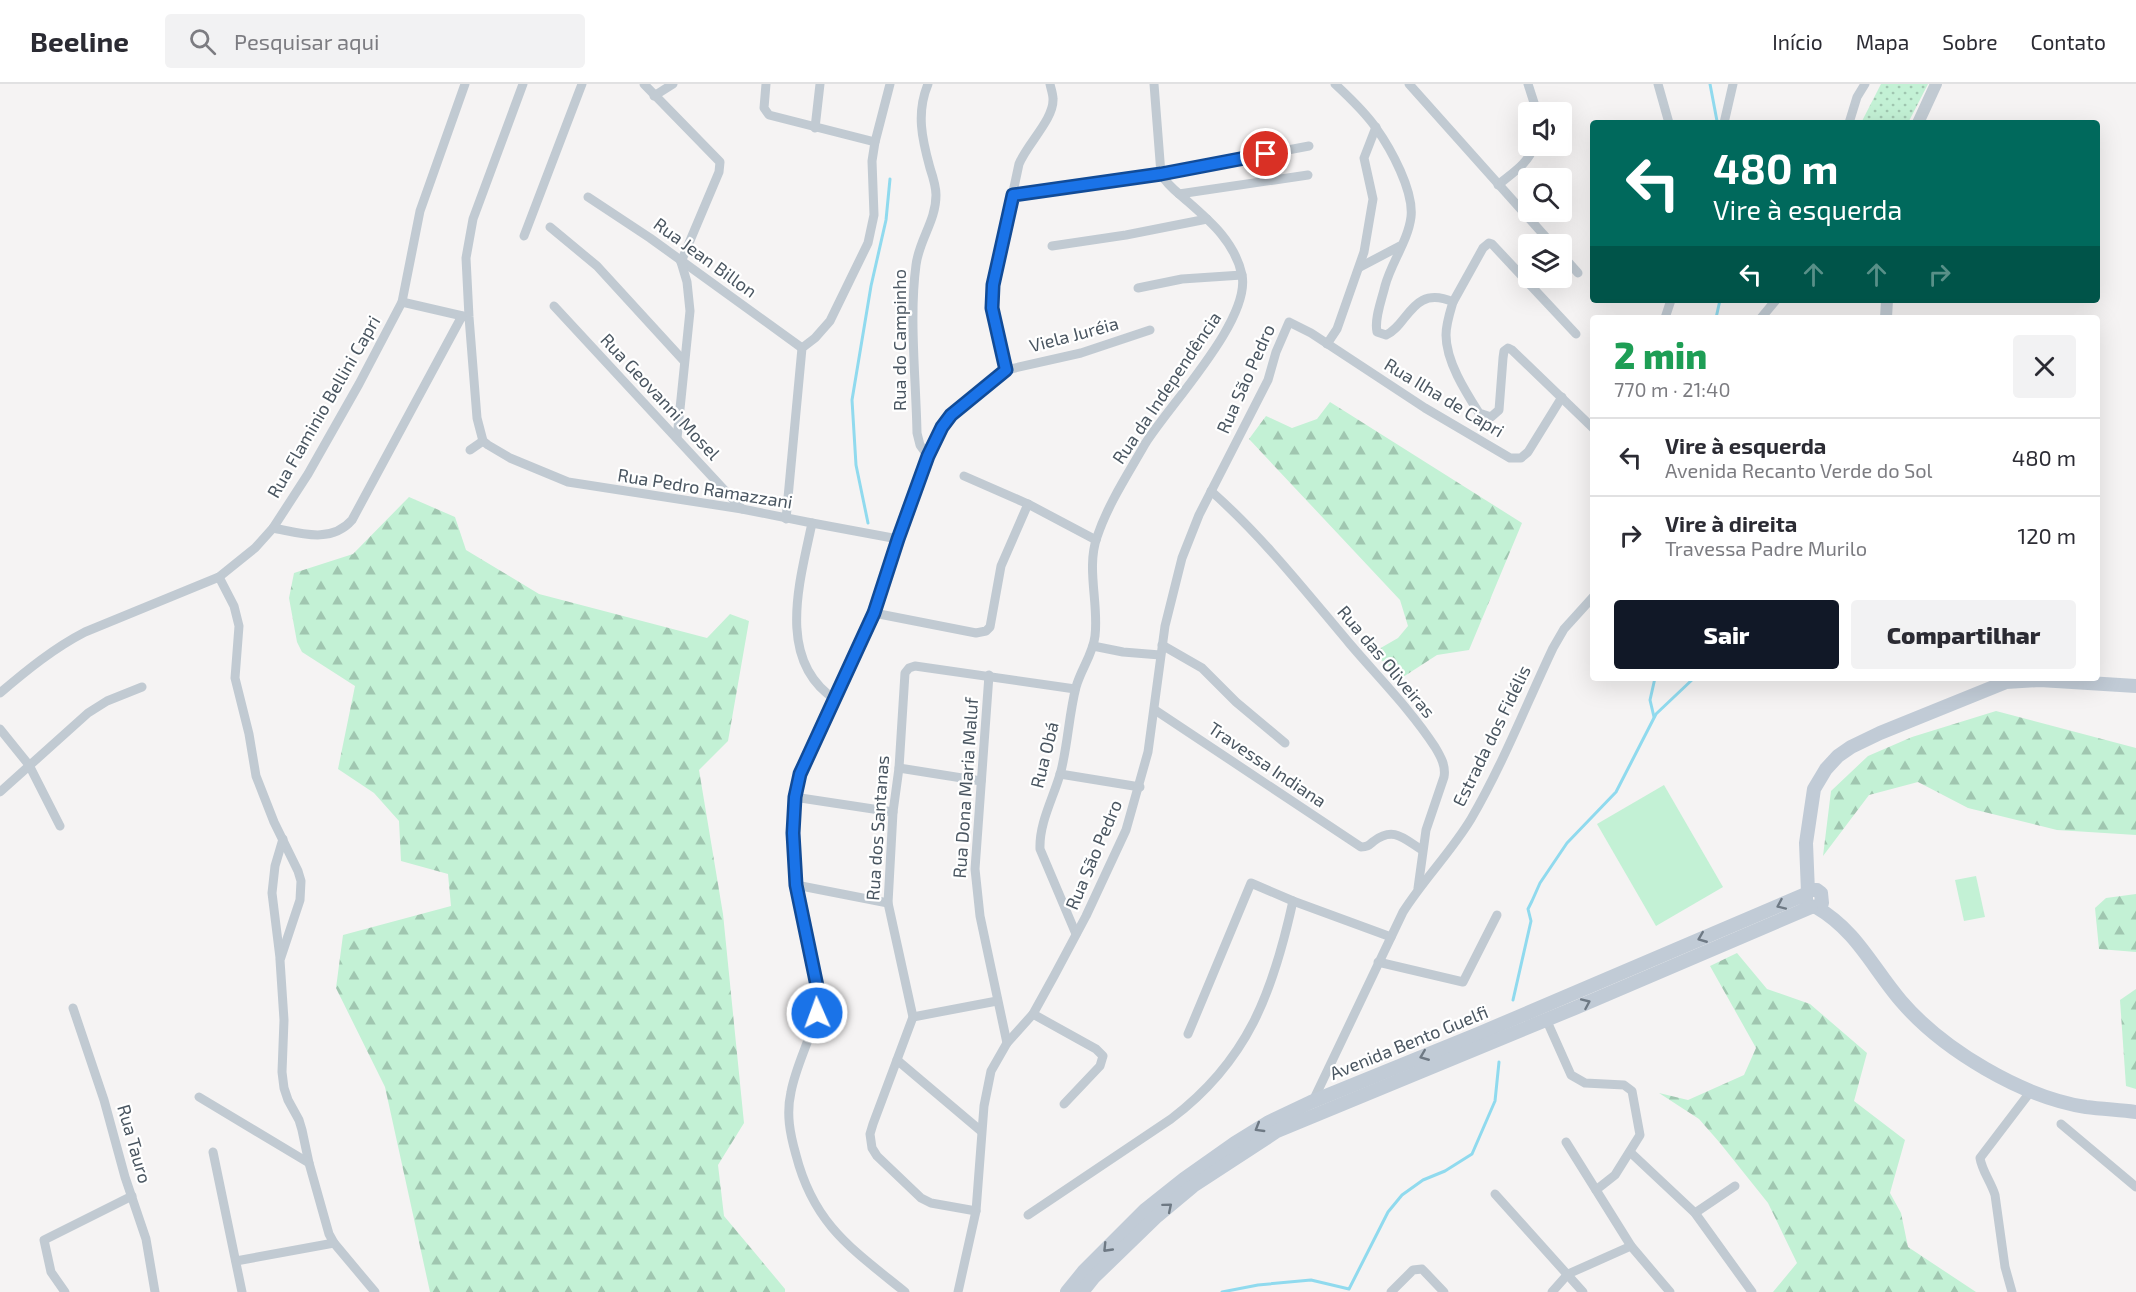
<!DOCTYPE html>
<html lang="pt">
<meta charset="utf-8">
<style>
body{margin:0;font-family:"Exo 2",sans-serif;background:#f2f2f3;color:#2b2b33;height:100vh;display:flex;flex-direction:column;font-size:22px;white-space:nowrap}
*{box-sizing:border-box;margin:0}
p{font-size:20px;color:#7c7c81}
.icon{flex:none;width:33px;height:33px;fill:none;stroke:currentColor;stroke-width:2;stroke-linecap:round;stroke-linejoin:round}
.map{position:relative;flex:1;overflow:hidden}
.panel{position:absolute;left:1590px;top:231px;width:510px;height:366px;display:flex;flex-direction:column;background:#fff;border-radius:6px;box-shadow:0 6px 24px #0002}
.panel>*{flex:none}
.top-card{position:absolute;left:1590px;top:36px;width:510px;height:183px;border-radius:6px;box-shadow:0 6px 24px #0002;background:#00695c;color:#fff;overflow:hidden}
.fabs{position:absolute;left:1518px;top:18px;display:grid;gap:12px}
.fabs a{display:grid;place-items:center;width:54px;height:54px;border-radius:6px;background:#fff;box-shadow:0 6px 24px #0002;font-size:30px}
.pin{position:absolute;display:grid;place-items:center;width:51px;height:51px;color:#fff;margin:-26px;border:3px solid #fff;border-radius:50%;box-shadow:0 2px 6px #0007}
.me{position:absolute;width:66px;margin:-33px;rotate:358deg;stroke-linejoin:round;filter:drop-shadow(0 0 4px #0008)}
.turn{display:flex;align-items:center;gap:21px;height:126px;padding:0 24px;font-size:27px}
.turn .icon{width:78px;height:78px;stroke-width:2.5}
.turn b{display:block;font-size:42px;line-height:51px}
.lanes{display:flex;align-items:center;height:57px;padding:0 24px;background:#0003;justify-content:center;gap:30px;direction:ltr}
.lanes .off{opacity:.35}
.round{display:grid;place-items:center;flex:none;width:63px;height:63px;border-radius:6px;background:#f2f2f3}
.headline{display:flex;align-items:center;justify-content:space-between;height:102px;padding:0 24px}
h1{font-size:36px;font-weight:800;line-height:45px;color:#1e9e55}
.button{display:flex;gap:12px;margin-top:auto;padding:12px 24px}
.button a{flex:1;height:69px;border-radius:6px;background:#111827;color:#fff;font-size:24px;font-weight:800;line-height:69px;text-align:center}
.button a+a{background:#f2f2f3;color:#2b2b33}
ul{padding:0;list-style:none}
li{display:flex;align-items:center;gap:18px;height:78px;padding:0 24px;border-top:2px solid #e1e1e2}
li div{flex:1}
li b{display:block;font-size:22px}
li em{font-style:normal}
header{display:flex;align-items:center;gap:36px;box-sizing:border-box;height:84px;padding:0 30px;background:#fff;border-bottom:2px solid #e1e1e2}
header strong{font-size:28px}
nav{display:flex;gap:33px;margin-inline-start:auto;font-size:21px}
.search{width:420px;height:54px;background:#f2f2f3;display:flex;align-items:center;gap:15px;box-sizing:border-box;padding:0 21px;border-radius:6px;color:#7c7c81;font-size:22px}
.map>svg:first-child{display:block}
</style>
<header>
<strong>Beeline</strong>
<div class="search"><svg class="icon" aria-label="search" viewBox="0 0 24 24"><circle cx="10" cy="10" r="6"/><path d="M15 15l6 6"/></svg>Pesquisar aqui</div>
<nav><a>Início</a><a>Mapa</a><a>Sobre</a><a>Contato</a></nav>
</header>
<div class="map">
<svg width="2136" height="1208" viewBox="0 0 2136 1208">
<defs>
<pattern id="forest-firs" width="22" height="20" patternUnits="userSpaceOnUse" patternTransform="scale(1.5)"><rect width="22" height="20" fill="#c3f1d5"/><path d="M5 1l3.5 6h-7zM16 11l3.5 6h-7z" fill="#a0c6b0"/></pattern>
<pattern id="park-dots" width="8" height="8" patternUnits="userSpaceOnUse" patternTransform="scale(1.5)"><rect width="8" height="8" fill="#c3f1d5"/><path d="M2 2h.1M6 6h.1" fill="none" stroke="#a0c6b0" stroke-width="1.8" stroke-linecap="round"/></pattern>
</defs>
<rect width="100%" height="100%" fill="#f5f3f3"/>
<g fill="#c3f1d5">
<path d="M1664 701 1723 803 1656 842 1597 740Z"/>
<path d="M1976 792 1985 833 1964 837 1955 796Z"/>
</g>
<g fill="url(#forest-firs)">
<path d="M1330 318 1522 439 1469 566 1437 571 1403 593 1372 569 1398 554 1408 542 1400 516 1249 355 1266 332 1292 344 1317 335Z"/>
<path d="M409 413 455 433 466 466 539 510 707 554 730 530 749 537 728 657 699 686 723 830 744 1039 718 1081 724 1132 785 1205V1208H430L385 1003 336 904 343 851 451 822 448 790 401 777 399 737 374 709 338 685 355 602 302 568 297 558 289 514 294 489 353 470Z"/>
<path d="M1996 627 2136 664V751L2057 746 1968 724 1918 698 1869 711 1823 772 1831 707 1868 672 1912 653Z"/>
<path d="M2136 810V868L2099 865 2095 824 2106 814Z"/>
<path d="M1737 869 1767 905 1810 920 1867 969 1854 1017 1905 1056 1890 1109 1901 1129 1908 1163 1976 1208H1773L1797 1179 1768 1119 1720 1059 1699 1035 1659 1009 1688 1016 1744 991 1756 964 1710 882Z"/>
<path d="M2136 905V1005L2126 1002 2120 916Z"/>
</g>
<path fill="url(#park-dots)" d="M1881 0H1928L1908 39H1861Z"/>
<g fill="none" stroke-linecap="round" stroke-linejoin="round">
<g stroke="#90daee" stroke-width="3">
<path d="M1710 0 1717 37"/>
<path d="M1716 234 1720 216"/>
<path d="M868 439 856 381 852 316 871 202 886 136 890 95"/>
<path d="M1654 633 1650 616 1655 594"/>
<path d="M1513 916 1531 837 1528 825 1532 817 1540 799 1567 759 1616 708 1656 630 1694 594"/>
<path d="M1222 1208 1258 1201 1311 1196 1349 1205 1388 1128 1402 1111 1423 1096 1445 1087 1472 1070 1495 1017 1499 978"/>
</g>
<g stroke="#c1cad2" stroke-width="9">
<path d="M523 0 473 135 466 174 469 233 477 334 483 357 488 361 510 374 568 398 742 425 812 439C800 497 775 577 836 616"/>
<path d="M644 0 720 78 719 88 681 178"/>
<path d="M766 0 764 24 769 31 875 58"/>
<path d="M1335 0C1349 13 1365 28 1376 44 1391 65 1414 107 1411 133 1408 157 1391 179 1385 202 1382 215 1374 235 1377 248L1386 251C1408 242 1412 200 1453 218 1450 228 1446 240 1446 251 1446 277 1465 307 1479 329L1491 333 1499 326 1503 274 1504 267 1508 264 1512 266 1593 344"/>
<path d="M1409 0 1552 160"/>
<path d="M1528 0 1537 28"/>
<path d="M1658 0 1669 39"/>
<path d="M654 12 673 0"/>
<path d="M1724 39 1733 0"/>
<path d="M1849 39 1857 13 1865 0"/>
<path d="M815 44 820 0"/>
<path d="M1498 101C1512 89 1528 80 1534 62"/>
<path d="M1179 110 1308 91"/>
<path d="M1013 111 1161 90 1309 62"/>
<path d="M588 113 650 154 802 264"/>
<path d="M550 143 597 182 684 277"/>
<path d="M524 152 582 0"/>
<path d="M1052 162 1126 151 1207 135"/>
<path d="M1562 171 1578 189"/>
<path d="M1360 183 1400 162"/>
<path d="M1138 204 1182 195 1242 191"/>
<path d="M402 218 467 233"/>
<path d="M1453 218 1483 164 1489 159 1492 160 1576 250"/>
<path d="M554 222 742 425"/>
<path d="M1665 234 1671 216"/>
<path d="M1761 234 1776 216"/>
<path d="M1327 260 1337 245 1364 168 1373 115 1364 74 1376 43"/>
<path d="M1006 286 1081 269 1150 246"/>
<path d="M677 354 690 227 687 198 681 178"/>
<path d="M470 366 483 357"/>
<path d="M928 372 920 361 917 349C916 296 909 233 916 181 919 156 936 137 936 111 936 102 933 93 930 84 922 55 916 29 928 0"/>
<path d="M964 392 1028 420 1096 456"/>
<path d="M1211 407C1263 453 1306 508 1350 560 1379 594 1411 626 1435 663 1441 673 1446 682 1444 693L1426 746 1418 804"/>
<path d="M786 435 802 264 815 254 830 237 868 159 874 131 872 77 875 58 890 0"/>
<path d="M812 439 898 455"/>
<path d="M273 444C300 449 331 460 352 436L462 232"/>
<path d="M219 493 234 522 239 542 235 594 249 650 256 692 274 738 298 787 301 797 300 816 280 876 284 936 282 988 284 1004 288 1016 299 1036 302 1046 309 1079 329 1150 334 1159 375 1208"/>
<path d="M874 529 976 549 986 547 990 543 1001 482 1028 420"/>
<path d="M1162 561 1202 584 1236 618 1285 659"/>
<path d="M1093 562 1123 568 1160 571"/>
<path d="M989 591 975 785 980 832 1007 959"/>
<path d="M0 609C27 586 54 564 85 548L219 493 255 464 273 444 308 390 359 300 402 218 420 127 465 0"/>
<path d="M1155 626 1361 763C1368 763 1369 761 1374 757 1394 742 1404 755 1422 766"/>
<path d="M0 645 29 681 60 742"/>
<path d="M899 684 981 697"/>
<path d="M1060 690 1140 703"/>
<path d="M0 708 88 629 107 617 142 603"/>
<path d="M794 713 893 728"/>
<path d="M796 801 888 819"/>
<path d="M1076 850 1040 765C1039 738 1054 713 1061 687 1068 659 1069 630 1076 603 1081 585 1093 570 1095 552 1099 520 1086 484 1097 453 1108 420 1128 390 1145 360 1170 320 1251 236 1242 191 1235 158 1210 137 1186 116 1177 108 1167 101 1161 90L1154 0"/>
<path d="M280 874 272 809 275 782 283 755"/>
<path d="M1378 878 1463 898 1497 831"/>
<path d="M73 924 104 1016 125 1093 146 1155 155 1208"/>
<path d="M1033 930 1096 965 1103 972 1100 982 1064 1020"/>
<path d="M913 933 997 917"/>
<path d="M1546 935 1571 991 1585 999 1624 1001 1632 1007 1640 1051 1615 1091 1596 1106"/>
<path d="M1188 950 1251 799 1293 817 1391 853"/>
<path d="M897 976 981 1047"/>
<path d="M199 1013 309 1079"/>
<path d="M1312 1019 1403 828C1424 795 1451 768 1471 735 1503 680 1526 621 1553 564L1564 545 1593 513"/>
<path d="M2061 1040 2136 1103"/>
<path d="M1566 1058 1631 1162 1670 1208"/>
<path d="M213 1068 242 1208"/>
<path d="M1630 1068 1695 1129 1752 1208"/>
<path d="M1495 1110 1583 1208"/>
<path d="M976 1127 931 1119 921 1114 877 1072 872 1064 870 1050 873 1040 913 933 888 819 893 728 899 684 905 589 909 584 915 582 1075 605"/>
<path d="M1695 1129 1735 1102"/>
<path d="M1028 1131 1171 1035C1248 977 1273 908 1293 817"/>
<path d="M236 1177 334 1159"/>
<path d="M65 1208 51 1188 44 1156 132 1112"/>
<path d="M905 1208C852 1165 814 1141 796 1071 790 1050 786 1030 791 1008 797 976 816 947 818 915L802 824 796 801 793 749 794 713 800 690 874 529 898 455 928 372 942 343 951 331 1006 286 992 224 993 201 1019 80C1027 60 1054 35 1053 15 1053 10 1051 5 1050 0"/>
<path d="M958 1208 976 1127 984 1022 991 987 1007 959 1033 930 1054 892 1086 832 1126 746 1148 668 1165 542 1182 474 1199 431 1268 296 1276 268 1289 238 1311 249 1425 324 1510 374H1521L1528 368 1562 313"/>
<path d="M1391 1208 1413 1186 1422 1185 1444 1208"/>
<path d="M1552 1208 1568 1190 1631 1162"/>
<path d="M2012 1208 2005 1183 1995 1111C1991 1098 1982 1087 1980 1074L2031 1007"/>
</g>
<g stroke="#c1cad2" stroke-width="12">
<path d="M1918 39 1936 0"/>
<path d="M1886 234 1887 216"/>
</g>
<g stroke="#c1cbd6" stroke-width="14">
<path d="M1808 808 1806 759 1814 705 1826 685 1838 672 1851 663 1880 649 2006 598 2040 596 2136 602"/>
<path d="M1816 823C1857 847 1872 883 1901 917 1943 966 2022 1013 2086 1023 2102 1025 2119 1026 2136 1028"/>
<path d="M1067 1208 1084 1187 1145 1126 1184 1095 1235 1059 1269 1038 1311 1018 1478 950 1806 810 1810 806H1817L1821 809 1822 819 1818 822 1811 823 1806 819V810"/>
<path d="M1082 1208 1094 1193 1157 1132 1193 1102 1277 1047 1575 924 1811 823"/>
</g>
</g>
<defs><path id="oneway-chevron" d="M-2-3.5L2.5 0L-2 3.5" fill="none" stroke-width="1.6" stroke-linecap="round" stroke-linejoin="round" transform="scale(1.5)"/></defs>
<g stroke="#6e7984">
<use href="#oneway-chevron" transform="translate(1781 821) rotate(156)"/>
<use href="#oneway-chevron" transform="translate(1702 854) rotate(158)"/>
<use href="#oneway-chevron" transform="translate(1586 919) rotate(-24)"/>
<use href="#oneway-chevron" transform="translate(1424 972) rotate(158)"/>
<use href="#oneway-chevron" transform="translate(1259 1044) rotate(149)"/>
<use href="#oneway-chevron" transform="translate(1168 1123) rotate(-40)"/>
<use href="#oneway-chevron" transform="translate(1107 1164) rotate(134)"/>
</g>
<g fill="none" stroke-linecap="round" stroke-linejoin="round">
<g stroke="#114b97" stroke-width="15">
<path id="route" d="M817 929V902L796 801 793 749 795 713 800 690 874 529 898 455 928 372 942 343 951 331 1006 286 992 224 993 201 1013 111 1161 90 1266 70"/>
</g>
<use href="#route" stroke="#1a73e8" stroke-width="10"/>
</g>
<g text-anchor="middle" stroke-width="4.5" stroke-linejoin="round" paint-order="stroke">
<g font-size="18" fill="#4a5661" stroke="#fff">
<text transform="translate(705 174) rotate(36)" y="6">Rua Jean Billon</text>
<text transform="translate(1074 251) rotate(-15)" y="6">Viela Juréia</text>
<text transform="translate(900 256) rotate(-90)" y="6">Rua do Campinho</text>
<text transform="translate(1246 295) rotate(-66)" y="6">Rua São Pedro</text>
<text transform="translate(1167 304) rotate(-56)" y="6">Rua da Independência</text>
<text transform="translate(660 313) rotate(47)" y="6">Rua Geovanni Mosel</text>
<text transform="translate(1444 314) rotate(31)" y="6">Rua Ilha de Capri</text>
<text transform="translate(324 323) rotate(-60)" y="6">Rua Flaminio Bellini Capri</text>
<text transform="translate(705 405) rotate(9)" y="6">Rua Pedro Ramazzani</text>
<text transform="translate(1386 578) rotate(50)" y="6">Rua das Oliveiras</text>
<text transform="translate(1492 652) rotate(-64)" y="6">Estrada dos Fidélis</text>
<text transform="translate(1045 671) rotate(-76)" y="6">Rua Obá</text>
<text transform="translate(1267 681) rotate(34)" y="6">Travessa Indiana</text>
<text transform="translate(966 704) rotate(-86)" y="6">Rua Dona Maria Maluf</text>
<text transform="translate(878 744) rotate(-86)" y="6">Rua dos Santanas</text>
<text transform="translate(1094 771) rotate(-67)" y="6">Rua São Pedro</text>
<text transform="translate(1409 959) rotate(-22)" y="6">Avenida Bento Guelfi</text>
<text transform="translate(134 1060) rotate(74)" y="6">Rua Tauro</text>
</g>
</g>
</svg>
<div class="fabs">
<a><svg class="icon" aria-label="sound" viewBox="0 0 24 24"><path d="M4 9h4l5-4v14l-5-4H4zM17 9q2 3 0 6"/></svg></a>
<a><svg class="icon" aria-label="search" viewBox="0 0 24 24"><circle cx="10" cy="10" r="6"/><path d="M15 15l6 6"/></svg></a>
<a><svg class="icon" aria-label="layers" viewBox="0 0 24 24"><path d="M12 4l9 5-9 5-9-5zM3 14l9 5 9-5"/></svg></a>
</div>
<div class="pin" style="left:1266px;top:70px;background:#d93025"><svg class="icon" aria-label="arrive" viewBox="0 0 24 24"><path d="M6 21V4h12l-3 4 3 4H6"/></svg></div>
<svg class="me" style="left:817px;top:929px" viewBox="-20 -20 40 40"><circle r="17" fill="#1a73e8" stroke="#fff" stroke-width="3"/><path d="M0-11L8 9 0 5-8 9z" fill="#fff"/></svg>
<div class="top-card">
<div class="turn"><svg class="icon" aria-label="left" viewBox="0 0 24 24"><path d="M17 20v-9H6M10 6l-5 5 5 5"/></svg><div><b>480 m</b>Vire à esquerda</div></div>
<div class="lanes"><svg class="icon" aria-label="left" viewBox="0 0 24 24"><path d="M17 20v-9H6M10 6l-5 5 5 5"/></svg><svg class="icon off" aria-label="ahead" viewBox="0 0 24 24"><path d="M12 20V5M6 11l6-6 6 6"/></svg><svg class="icon off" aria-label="ahead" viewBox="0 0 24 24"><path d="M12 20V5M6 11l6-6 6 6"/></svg><svg class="icon off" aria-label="right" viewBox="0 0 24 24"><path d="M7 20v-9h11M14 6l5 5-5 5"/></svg></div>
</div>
<section class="panel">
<div class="headline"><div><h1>2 min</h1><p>770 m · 21:40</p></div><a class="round"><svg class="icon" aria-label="close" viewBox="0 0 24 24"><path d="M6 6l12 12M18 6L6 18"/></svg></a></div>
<ul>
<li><svg class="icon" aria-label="left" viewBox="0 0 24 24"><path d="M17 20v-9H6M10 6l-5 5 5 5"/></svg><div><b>Vire à esquerda</b><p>Avenida Recanto Verde do Sol</p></div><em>480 m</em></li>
<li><svg class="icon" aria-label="right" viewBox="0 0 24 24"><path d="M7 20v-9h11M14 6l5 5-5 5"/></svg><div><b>Vire à direita</b><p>Travessa Padre Murilo</p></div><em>120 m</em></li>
</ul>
<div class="button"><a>Sair</a><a>Compartilhar</a></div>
</section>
</div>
